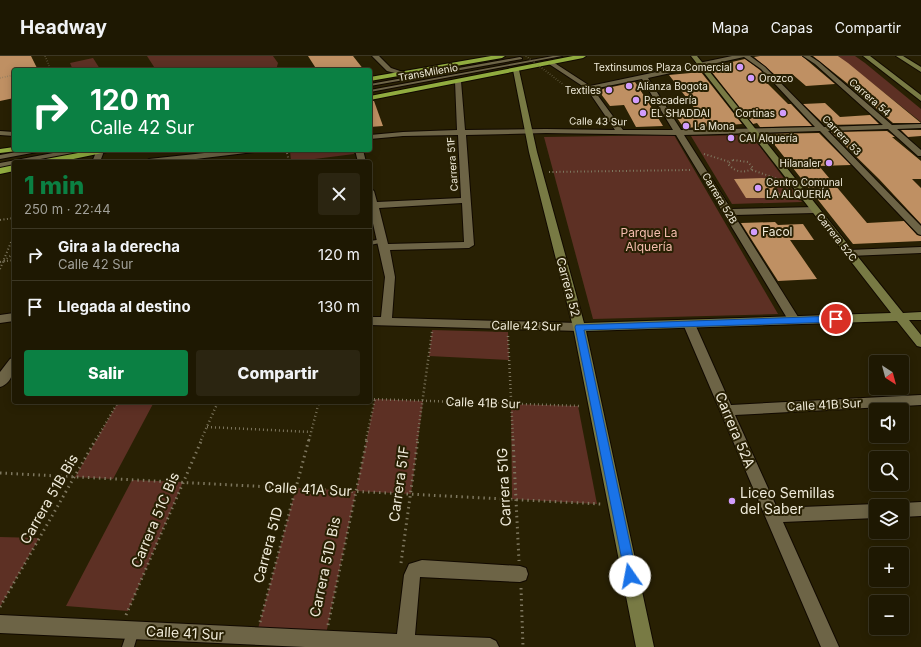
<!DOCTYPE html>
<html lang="es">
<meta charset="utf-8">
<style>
body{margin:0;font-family:Inter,sans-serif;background:#2b2511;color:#f1f3f6;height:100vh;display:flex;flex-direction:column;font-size:15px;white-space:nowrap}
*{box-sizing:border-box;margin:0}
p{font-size:13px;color:#a1a099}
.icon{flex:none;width:22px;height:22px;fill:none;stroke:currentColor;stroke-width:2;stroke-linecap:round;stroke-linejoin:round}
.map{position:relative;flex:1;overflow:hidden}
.side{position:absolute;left:12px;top:104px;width:360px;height:244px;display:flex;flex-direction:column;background:#1e1802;border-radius:4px;box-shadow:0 2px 10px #0003,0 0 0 1px #3c3724}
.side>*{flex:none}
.guide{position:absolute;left:12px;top:12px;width:360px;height:84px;border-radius:4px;box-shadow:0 2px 10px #0003,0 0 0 1px #3c3724;background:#0b8043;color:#fff;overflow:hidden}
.needle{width:26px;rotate:144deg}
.fabs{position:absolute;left:869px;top:299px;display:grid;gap:8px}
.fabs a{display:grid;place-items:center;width:40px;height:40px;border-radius:4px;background:#1e1802;box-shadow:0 2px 10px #0003,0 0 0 1px #3c3724;font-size:20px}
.pin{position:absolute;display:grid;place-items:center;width:34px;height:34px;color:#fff;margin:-17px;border:2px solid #fff;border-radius:50%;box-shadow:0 1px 4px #0007}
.me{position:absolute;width:44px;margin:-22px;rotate:348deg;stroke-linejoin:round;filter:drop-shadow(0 0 3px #0008)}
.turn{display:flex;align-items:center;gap:14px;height:84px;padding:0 12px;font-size:18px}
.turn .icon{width:52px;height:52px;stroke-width:2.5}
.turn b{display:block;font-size:28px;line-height:34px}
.round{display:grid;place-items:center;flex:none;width:42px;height:42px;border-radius:4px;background:#2b2511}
.overview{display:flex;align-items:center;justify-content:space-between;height:68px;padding:0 12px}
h1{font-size:24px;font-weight:800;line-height:30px;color:#0b8043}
.primary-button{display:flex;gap:8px;margin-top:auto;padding:8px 12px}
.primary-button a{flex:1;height:46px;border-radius:4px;background:#0b8043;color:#fff;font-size:16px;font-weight:800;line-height:46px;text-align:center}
.primary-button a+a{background:#2b2511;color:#f1f3f6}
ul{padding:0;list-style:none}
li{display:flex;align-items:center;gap:12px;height:52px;padding:0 12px;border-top:1px solid #3c3724}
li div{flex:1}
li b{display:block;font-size:15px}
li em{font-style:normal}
header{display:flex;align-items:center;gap:24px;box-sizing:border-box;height:56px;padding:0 20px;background:#1e1802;border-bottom:1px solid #3c3724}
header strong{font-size:19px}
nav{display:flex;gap:22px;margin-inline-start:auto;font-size:14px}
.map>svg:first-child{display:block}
</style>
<header>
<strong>Headway</strong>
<nav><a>Mapa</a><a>Capas</a><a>Compartir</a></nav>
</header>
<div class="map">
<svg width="921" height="591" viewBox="0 0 921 591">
<rect width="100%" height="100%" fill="#282003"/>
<g fill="#5d3024">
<path d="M147 0H273L278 7 276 14H156Z"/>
<path d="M838 0H855L865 7 921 53V66Z"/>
<path d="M93 2 100 13 73 14 70 7Z"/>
<path d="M674 79 778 258 593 263 544 81Z"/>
<path d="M751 79 802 146 732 148 691 80Z"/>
<path d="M290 94H353L354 98 291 106Z"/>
<path d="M432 274 508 276 509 304 429 300Z"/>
<path d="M375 343 423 345 411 438 356 435 325 583 256 580 296 432 356 435Z"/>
<path d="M118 346H154L113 423 75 421Z"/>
<path d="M511 348 578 350 597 448 512 443Z"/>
<path d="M132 424 183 426 128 555 66 550Z"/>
<path d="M0 481 39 482 0 551Z"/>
</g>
<g fill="#bf9063">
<path d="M0 0H31L37 12 14 14V42L0 45Z"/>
<path d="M308 0H353L364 14H317Z"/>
<path d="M760 0H802L835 28 806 30 792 18H774L754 1Z"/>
<path d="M813 0H838L848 7 921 67H893L848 28Z"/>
<path d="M745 3 760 14 764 18H759L764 24 788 48H791L812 70 760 71 757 67 753 68 711 15H713L710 11Z"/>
<path d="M701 16 742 68 684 72 675 59 699 58 669 19Z"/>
<path d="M635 26 652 52 663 70 636 71 624 49 610 50 598 34Z"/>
<path d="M370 45H374L383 70 370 71Z"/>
<path d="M825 47 840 61 870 59 879 68 825 69 803 48Z"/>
<path d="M901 74H921V80L908 81Z"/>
<path d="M887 75 895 81H892L921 105V123H912L921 132V168L879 123 831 76Z"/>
<path d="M819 77 851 109 819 110 867 167 904 165 917 179 921 180V185L853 188 766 78Z"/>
<path d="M768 122 783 142H746L734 123Z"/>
<path d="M775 166 778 169 803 168 814 184H790L817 223 778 225 741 167Z"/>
</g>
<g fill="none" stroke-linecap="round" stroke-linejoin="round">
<g stroke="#110900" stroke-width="2">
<g id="lane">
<path d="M553 0H562L370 36V34Z"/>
<path d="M520 1 522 2V3L370 30V28Z"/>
<path d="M0 75 14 76V80L0 79Z"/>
<path d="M28 94H40L37 96 0 103V99Z"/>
<path d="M69 94H81L78 96 24 106H14V108L0 111V107Z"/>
<path d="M383 183 385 184V186L370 189V185Z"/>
<path d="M133 568 137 570 139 574 134 591H122L129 570Z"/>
</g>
</g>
<g stroke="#110900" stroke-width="2">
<g id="street">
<path d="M372 0H379L391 12 406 17 403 19 387 15Z"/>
<path d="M732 0H750L765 11 824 71 883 69 815 8 803 0H810L819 6 892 69 921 68V72L897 73 921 94V100H918L888 73 828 75 921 170V179L918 178 820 75 684 79 731 153 815 151 820 154 815 157 734 159 800 264 798 267H790L676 79 546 77 466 79 474 189 469 192 390 194 395 221 392 262 579 267 583 268 585 271 583 274 579 275 370 269V261H381L385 221 370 154V132L374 135 377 146 461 142 458 79 403 80 370 83V79L403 76 457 74 455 25 458 23 461 25 465 74 546 73 615 74 587 33 549 8V6H553L590 30ZM744 1 761 13 815 71 681 74 648 22ZM642 23 673 74H623L593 33ZM462 147 464 186 388 188 379 152Z"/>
<path d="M97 94 104 95 100 106H92Z"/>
<path d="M232 94H258L254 96 171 106H145L149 103Z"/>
<path d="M355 94H363L366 106H358Z"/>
<path d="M921 191V197L849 200 844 197 849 194Z"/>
<path d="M14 257V265L0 267V259Z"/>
<path d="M689 264 693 265 695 268 731 349 921 339V349L735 359 777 452 876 448 881 450H876V462L783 466 839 591H821L683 268 685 265Z"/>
<path d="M14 301C14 313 13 327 0 331V316L10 303Z"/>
<path d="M921 446V460L902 461V450H896L902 447Z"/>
<path d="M422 504 520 510 526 512 528 518 526 524 520 526 420 521 415 579 490 582 496 585 499 591H305L0 577V559L397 578 404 519 409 508Z"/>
</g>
</g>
<g stroke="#110900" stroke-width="2">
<g id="secondary">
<path d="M691 0H697L903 257 921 256V264H909L921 279V291L917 290 897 265 586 275 654 591H636L573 271 529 96 513 14 514 13 519 14 537 96 584 267 891 257Z"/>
<path d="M863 0H870L921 39V45Z"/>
<path d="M896 0H903L921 11V16Z"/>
</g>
</g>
<g stroke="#110900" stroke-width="2">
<g id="highway">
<path d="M491 0H505L502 2 370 25V21Z"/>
<path d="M573 0H586L583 2 370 44V40Z"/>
<path d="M14 91V94L17 95 0 97V93Z"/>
<path d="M94 94H111L107 96 59 106H42L46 103Z"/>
<path d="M14 109V115L0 118V112Z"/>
</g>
</g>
<g stroke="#7e775f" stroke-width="1.5" stroke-dasharray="0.5 2" stroke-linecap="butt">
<path d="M40 14 50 12 45 0"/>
<path d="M0 22 14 19"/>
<path d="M287 94 288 98"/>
</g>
<g stroke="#7e775f" stroke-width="2" stroke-dasharray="1 2.5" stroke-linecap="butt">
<path d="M287 97 289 106"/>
<path d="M704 98 730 106"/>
<path d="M733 104 748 106 753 112C744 118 735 116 728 108Z"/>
<path d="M752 114 778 123"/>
<path d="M549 116 690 114"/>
<path d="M0 164 14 162"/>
<path d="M4 205 14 197"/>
<path d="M0 206 14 204"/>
<path d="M0 213 14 179"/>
</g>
<g stroke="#7e775f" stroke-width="2.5" stroke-dasharray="1 3" stroke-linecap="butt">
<path d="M508 280 513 384"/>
<path d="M370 343 581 350"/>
<path d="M207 371 311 376"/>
<path d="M96 384 118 346"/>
<path d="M201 384 218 346"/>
<path d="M309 384 319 346"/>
<path d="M366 384 375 343"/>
<path d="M417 384 432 276"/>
</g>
<g stroke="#7e775f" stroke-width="3" stroke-dasharray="1.5 4" stroke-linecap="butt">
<path d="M513 383 519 505"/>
<path d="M0 417 601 448"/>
<path d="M401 507 418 383"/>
<path d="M521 532 523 591"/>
<path d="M0 551 96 383"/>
<path d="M126 559 202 383"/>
<path d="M260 566 309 383"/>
<path d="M328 569 367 383"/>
</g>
<use href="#lane" fill="#6d6446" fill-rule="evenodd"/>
<use href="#street" fill="#6d6446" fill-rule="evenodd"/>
<use href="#secondary" fill="#787a44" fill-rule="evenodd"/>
<use href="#highway" fill="#91ac3f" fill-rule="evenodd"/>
<path stroke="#7e775f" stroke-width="1.5" stroke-dasharray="0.5 2" stroke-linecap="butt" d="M526 0 564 29"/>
</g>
<path fill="#1a73e8" stroke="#114b97" d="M836 260 840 263 836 266 584 274 637 520 635 524 630 526 626 524 575 271 576 269Z"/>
<g fill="#d29dfd" stroke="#282003" stroke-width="1.5">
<circle cx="740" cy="11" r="4"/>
<circle cx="751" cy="22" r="4"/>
<circle cx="629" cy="30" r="4"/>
<circle cx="609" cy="34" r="4"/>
<circle cx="636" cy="44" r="4"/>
<circle cx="643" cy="57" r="4"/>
<circle cx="783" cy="57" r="4"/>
<circle cx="686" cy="70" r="4"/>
<circle cx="731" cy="82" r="4"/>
<circle cx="829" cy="107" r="4"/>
<circle cx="758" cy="132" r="4"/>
<circle cx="754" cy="176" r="4"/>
<circle cx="732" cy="445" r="4"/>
</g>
<g text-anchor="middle" stroke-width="4" stroke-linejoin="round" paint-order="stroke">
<g font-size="10" fill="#f0ebda" stroke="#282003" text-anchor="start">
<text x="732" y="15" text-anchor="end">Textinsumos Plaza Comercial</text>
<text x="759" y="26">Orozco</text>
<text x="637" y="34">Alianza Bogota</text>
<text x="601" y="38" text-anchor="end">Textiles</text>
<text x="644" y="48">Pescadería</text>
<text x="651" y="61">EL SHADDAI</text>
<text x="775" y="61" text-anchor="end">Cortinas</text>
<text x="694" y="74">La Mona</text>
<text x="739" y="86">CAI Alquería</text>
<text x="821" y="111" text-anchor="end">Hilanaler</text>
<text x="766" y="130">Centro Comunal<tspan x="766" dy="12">LA ALQUERÍA</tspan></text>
</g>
<g font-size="10" fill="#f0ebda" stroke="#282003">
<text transform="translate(428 16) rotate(-10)" y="4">TransMilenio</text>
<text transform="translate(870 41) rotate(41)" y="4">Carrera 54</text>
<text transform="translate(598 65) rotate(1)" y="4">Calle 43 Sur</text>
<text transform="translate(842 79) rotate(46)" y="4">Carrera 53</text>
<text transform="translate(452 108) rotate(-94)" y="4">Carrera 51F</text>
<text transform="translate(720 142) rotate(59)" y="4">Carrera 52B</text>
<text transform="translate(837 181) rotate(52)" y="4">Carrera 52C</text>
</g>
<g font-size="12" fill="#f0ebda" stroke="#282003" text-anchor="start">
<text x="762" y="180">Facol</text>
</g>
<g font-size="12" fill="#f4bdae" stroke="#282003">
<text x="649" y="181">Parque La<tspan x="649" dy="14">Alquería</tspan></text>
</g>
<g font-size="12" fill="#f0ebda" stroke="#282003">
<text transform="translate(568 231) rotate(75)" y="4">Carrera 52</text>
<text transform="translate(526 270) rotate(1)" y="4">Calle 42 Sur</text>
<text transform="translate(483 347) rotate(2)" y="4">Calle 41B Sur</text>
<text transform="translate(824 349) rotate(-3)" y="4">Calle 41B Sur</text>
</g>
<g font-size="14" fill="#f0ebda" stroke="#282003">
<text transform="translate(735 374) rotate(67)" y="5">Carrera 52A</text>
<text transform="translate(399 428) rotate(-82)" y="5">Carrera 51F</text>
<text transform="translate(504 431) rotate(-93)" y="5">Carrera 51G</text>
<text transform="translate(308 433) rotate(3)" y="5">Calle 41A Sur</text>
<text transform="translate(49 443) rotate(-60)" y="5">Carrera 51B Bis</text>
<text transform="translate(155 464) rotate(-67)" y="5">Carrera 51C Bis</text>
<text transform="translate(268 489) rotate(-75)" y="5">Carrera 51D</text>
<text transform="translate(325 511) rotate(-78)" y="5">Carrera 51D Bis</text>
<text transform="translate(185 577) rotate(3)" y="5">Calle 41 Sur</text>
</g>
<g font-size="14" fill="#f0ebda" stroke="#282003" text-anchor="start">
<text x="740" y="442">Liceo Semillas<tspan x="740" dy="16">del Saber</tspan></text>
</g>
</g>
</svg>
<div class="fabs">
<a><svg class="needle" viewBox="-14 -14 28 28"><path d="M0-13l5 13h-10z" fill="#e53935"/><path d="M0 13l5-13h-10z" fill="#a1a099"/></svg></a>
<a><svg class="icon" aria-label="sound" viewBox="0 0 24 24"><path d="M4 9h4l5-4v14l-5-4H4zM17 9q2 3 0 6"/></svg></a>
<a><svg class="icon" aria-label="search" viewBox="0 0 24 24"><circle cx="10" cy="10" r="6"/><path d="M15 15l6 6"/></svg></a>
<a><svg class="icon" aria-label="layers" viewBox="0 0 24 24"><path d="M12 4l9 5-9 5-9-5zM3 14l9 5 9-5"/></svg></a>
<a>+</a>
<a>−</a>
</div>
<div class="pin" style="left:836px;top:263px;background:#d93025"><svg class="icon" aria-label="arrive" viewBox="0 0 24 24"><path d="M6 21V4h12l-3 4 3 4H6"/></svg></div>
<svg class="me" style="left:630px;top:520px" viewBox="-20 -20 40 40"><circle r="19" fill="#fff"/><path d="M0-13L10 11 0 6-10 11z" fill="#1a73e8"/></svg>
<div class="guide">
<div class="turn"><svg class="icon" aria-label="right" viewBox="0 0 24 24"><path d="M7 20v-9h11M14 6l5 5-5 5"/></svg><div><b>120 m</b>Calle 42 Sur</div></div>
</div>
<section class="side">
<div class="overview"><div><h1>1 min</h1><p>250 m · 22:44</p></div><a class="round"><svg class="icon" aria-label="close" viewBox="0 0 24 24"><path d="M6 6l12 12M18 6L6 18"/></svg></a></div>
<ul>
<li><svg class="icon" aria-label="right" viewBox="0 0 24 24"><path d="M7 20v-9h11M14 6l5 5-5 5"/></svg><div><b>Gira a la derecha</b><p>Calle 42 Sur</p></div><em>120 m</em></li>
<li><svg class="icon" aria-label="arrive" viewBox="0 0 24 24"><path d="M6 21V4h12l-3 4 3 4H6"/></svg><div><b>Llegada al destino</b></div><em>130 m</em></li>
</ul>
<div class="primary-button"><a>Salir</a><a>Compartir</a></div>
</section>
</div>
